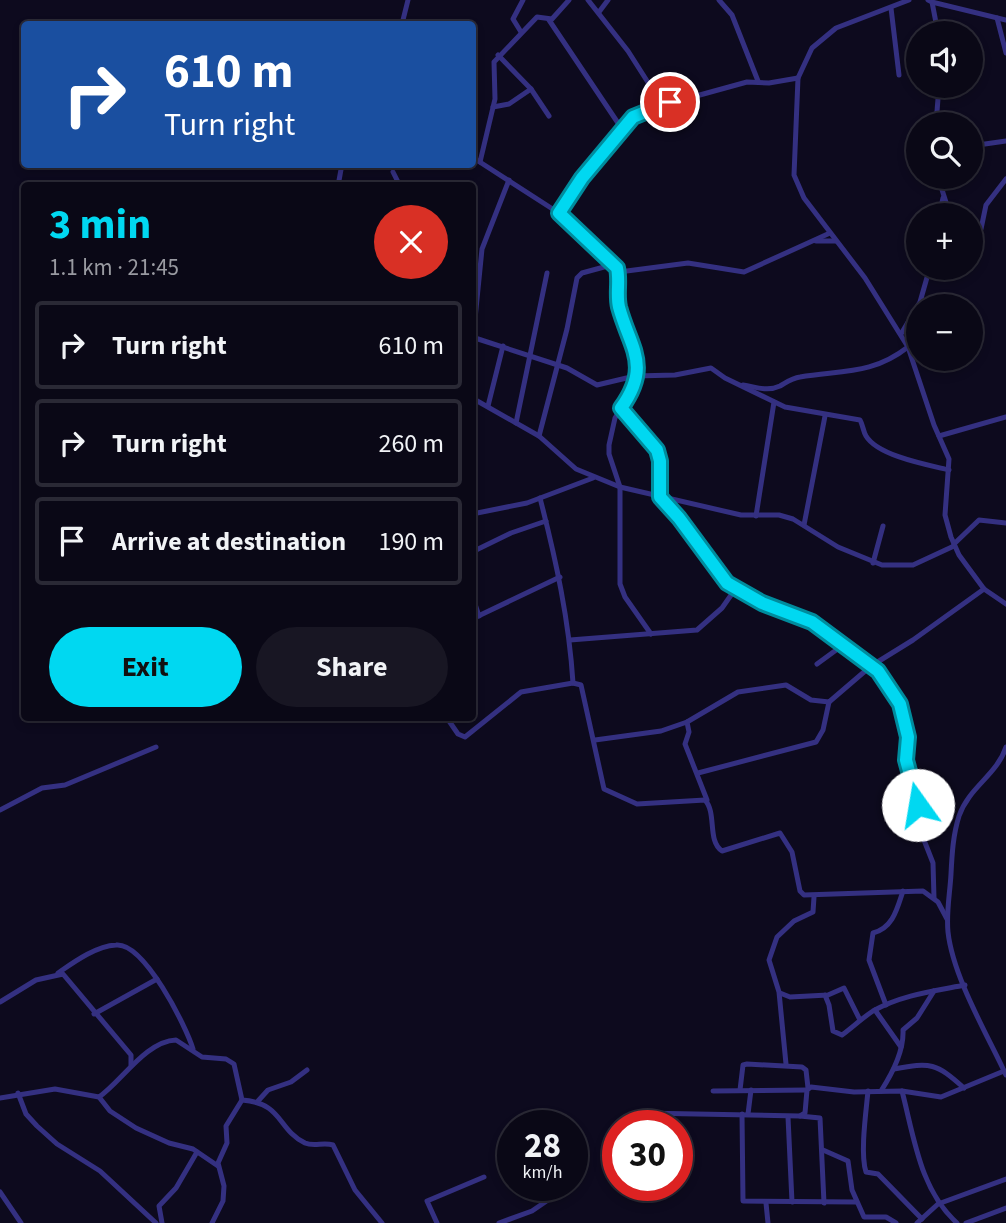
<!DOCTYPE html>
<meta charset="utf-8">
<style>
body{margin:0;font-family:"Source Sans 3",sans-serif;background:#181623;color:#f1f3f6;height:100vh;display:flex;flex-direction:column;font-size:26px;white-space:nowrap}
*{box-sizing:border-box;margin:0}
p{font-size:23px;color:#999aa1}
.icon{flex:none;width:38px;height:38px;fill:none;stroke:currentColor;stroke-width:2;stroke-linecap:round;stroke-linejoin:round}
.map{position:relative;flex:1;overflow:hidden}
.panel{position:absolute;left:21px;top:182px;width:455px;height:539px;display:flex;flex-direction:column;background:#0a0816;border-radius:7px;box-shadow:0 4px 10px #0003,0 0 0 2px #2a2935}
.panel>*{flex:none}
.banner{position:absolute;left:21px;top:21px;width:455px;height:147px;border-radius:7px;box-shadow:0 4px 10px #0003,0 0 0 2px #2a2935;background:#1a4fa0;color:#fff;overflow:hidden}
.buttons{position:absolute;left:906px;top:21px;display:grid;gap:14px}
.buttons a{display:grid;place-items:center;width:77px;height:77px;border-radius:50%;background:#0a0816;box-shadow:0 4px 10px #0003,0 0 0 2px #2a2935;font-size:35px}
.speed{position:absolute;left:497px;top:1110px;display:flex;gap:14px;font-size:35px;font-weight:700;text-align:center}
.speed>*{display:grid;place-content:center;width:91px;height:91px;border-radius:50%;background:#0a0816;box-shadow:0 4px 10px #0003,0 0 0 2px #2a2935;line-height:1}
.speed small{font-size:18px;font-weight:400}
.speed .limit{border:10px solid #d22;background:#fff;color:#111}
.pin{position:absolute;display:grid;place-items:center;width:60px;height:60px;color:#fff;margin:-30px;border:4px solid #fff;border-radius:50%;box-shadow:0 2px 7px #0007}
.me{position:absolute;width:77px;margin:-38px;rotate:347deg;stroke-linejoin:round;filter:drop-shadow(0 0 5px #0008)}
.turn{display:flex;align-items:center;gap:24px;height:147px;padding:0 28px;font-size:32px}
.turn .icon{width:91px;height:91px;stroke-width:2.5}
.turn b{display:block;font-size:49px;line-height:60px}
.round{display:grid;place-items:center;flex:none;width:74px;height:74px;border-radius:37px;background:#181623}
.overview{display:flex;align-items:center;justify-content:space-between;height:119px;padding:0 28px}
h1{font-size:42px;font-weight:700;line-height:52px;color:#00d8f1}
.cta{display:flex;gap:14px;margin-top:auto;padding:14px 28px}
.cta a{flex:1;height:80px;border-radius:42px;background:#00d8f1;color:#111;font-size:28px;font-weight:700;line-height:80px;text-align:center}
.cta a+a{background:#181623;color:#f1f3f6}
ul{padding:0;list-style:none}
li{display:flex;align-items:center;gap:21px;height:88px;margin:0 14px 10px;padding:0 14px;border:4px solid #2a2935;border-radius:7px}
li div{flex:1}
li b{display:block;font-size:26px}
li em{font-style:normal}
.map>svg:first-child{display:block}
</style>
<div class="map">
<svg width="1006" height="1223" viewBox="0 0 1006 1223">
<rect width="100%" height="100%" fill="#0d0a1e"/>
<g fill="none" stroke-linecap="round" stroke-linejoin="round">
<g stroke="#343081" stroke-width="5">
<path d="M588 0 628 51 656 95 677 98"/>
<path d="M719 0 732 15 758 81"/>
<path d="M909 0 836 28 812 48 798 78 794 175 804 198 865 278 908 347 934 425 949 459 945 515 951 537 959 555 984 589 1006 604"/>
<path d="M928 0 932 2 938 33"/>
<path d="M932 2 1006 20"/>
<path d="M891 8 899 75"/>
<path d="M599 12 608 0"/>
<path d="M997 18 1006 53"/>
<path d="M549 20 622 129"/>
<path d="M402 24 408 0"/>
<path d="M521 32 513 19 523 0"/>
<path d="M498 55 531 89 549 116"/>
<path d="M493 107 509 104 531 89"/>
<path d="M936 124 939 86"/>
<path d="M971 146 1006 141"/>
<path d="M472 157 565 217 617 268 620 309 633 339 637 363 631 392 615 418 609 445V454L620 487V584L625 597 651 634"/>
<path d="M480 162 495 99 494 62 537 17 552 19 569 0"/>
<path d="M393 172 400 186"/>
<path d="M938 177 950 215"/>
<path d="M338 186 342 164"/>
<path d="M559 213 582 178 638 112 747 82 769 83 798 78"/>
<path d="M939 215 943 198"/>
<path d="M971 236 981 229 986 205 1006 179"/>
<path d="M816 241H836"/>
<path d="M619 272 688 263 744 272 830 233"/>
<path d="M901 334 920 302 928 274 941 268"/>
<path d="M475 338 567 368 597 385 635 376 675 375 711 368 725 378 785 407 860 420C863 425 863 431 866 436 878 456 928 465 949 470"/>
<path d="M472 349 482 249 509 180"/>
<path d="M743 385C757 387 767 392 780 386 787 382 792 378 800 377 842 370 872 375 908 347"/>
<path d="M472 398 539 436 576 469 620 487 741 515H779L793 519 838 547 882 565H913L954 546"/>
<path d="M488 406 503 346"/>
<path d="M621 408 659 455 660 497"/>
<path d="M516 423 547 273"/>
<path d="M539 436 567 329 577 278 582 273 615 264"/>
<path d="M939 436 1006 417"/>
<path d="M540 498C556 560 569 620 573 683"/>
<path d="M662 498 727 583 762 603 812 622 883 676 898 699 906 729V760L916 791 922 835 933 863 934 898"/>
<path d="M472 514 527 503 593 478"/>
<path d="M756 516 774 402"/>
<path d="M804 525 825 416"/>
<path d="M954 544 979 520 1006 523"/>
<path d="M472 552 511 533 546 521"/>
<path d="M873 563 883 526"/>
<path d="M472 595 479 616"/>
<path d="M472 619 560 577"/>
<path d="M570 640 697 630 722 608 736 588"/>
<path d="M817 664 843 645"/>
<path d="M447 718 458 734 465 737 521 692 573 683 581 685 604 789 637 804 705 800C717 813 707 841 722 851L780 833 792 852 800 891 804 895 923 891 938 902 947 919"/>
<path d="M687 722 689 732 685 744 707 800"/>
<path d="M595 740 661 731 687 722 738 692 786 685 811 700 829 702 871 666 913 640 984 589"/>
<path d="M1006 747C997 775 969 787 959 816 953 835 952 854 951 874 950 893 946 913 948 932 953 977 987 1034 1006 1075"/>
<path d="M698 773 816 742 823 730 829 702"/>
<path d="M0 810 42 788 65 785 156 747"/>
<path d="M58 973C74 962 96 946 116 945 144 942 186 1026 193 1049"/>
<path d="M780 993 790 997 828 995 844 988 860 1020"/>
<path d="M825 995 829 1005 833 1031 842 1035C853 1027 862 1018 873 1011 901 995 934 991 965 985"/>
<path d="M0 1002 36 980 63 974 131 1055V1065"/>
<path d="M886 1005 869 960 873 933C893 928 897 909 903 891"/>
<path d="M875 1010 901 1047"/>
<path d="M94 1014 157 979"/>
<path d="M786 1064 779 992 769 960 777 937 794 921 813 912 814 897"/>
<path d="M894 1069C931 1062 936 1063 964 1088"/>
<path d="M740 1090 743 1065 747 1064 802 1067 806 1070 808 1088"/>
<path d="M713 1091 807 1090"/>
<path d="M868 1091C866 1112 860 1154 866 1172L878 1174 922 1219"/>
<path d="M881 1091C892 1074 904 1050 903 1030L917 1018 934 991"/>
<path d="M902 1091C914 1137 920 1190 957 1223"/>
<path d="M18 1093 26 1114 37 1126 57 1144 100 1171 156 1223"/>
<path d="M99 1097 110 1111 136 1128 169 1143 193 1149 218 1166"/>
<path d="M0 1098 55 1089 99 1097C121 1082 146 1041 176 1040L202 1057 226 1059 234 1064 242 1100C283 1103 277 1129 305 1143 314 1147 323 1142 333 1145L355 1190 382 1223"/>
<path d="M258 1101 268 1090 291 1082 307 1070"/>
<path d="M642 1113 800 1116 805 1113 807 1090 811 1087 854 1092 902 1091 941 1097 1004 1071"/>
<path d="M742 1114 743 1201 856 1202"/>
<path d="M748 1114 751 1090"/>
<path d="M800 1116 820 1118 824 1203"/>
<path d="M788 1117 792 1202"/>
<path d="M823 1150 848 1161 852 1190 864 1217H886L896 1223"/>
<path d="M0 1192 21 1223"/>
<path d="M766 1203 768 1223"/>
<path d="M162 1223 159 1206 176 1188 197 1152"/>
<path d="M212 1223 223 1201 224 1186 218 1163 227 1143 226 1126 242 1100"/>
<path d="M437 1223 427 1201 484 1177"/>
<path d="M499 1223 532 1211 548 1200"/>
<path d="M917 1223 938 1204 1006 1179"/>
<path d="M966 1223 1006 1208"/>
</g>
</g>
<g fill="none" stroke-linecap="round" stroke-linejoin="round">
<g stroke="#008c9d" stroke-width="18">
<path id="route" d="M670 102 633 117 582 178 559 213 617 268C620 281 616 294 619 307 630 348 652 365 621 408L657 450 660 461V497L679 518 727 583 762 603 812 622 878 671 900 704 908 737 906 760 918 805"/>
</g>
<use href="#route" stroke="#00d8f1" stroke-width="12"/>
</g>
</svg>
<div class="buttons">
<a><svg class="icon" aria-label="sound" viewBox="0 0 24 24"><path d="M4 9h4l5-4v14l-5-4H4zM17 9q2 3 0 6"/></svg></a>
<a><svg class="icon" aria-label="search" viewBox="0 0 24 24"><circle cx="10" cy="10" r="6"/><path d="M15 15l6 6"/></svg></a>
<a>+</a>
<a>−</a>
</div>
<div class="speed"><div>28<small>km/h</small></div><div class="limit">30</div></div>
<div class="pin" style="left:670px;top:102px;background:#d93025"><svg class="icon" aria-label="arrive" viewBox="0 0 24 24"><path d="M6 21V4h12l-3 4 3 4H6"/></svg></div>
<svg class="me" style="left:918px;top:805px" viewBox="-20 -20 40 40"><circle r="19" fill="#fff"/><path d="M0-13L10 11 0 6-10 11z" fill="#00d8f1"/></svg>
<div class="banner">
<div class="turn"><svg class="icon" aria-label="right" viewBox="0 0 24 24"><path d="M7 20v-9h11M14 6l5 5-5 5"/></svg><div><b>610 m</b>Turn right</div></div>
</div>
<section class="panel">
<div class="overview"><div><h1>3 min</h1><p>1.1 km · 21:45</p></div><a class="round" style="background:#d93025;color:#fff"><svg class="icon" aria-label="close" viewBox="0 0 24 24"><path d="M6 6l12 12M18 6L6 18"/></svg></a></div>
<ul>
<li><svg class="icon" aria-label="right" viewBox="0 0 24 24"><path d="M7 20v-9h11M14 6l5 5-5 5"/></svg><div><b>Turn right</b></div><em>610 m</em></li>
<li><svg class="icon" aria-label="right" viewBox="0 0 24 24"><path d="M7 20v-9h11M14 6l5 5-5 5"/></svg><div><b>Turn right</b></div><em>260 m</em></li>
<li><svg class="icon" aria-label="arrive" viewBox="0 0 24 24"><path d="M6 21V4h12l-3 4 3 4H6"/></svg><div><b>Arrive at destination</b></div><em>190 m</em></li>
</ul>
<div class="cta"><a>Exit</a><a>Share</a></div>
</section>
</div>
